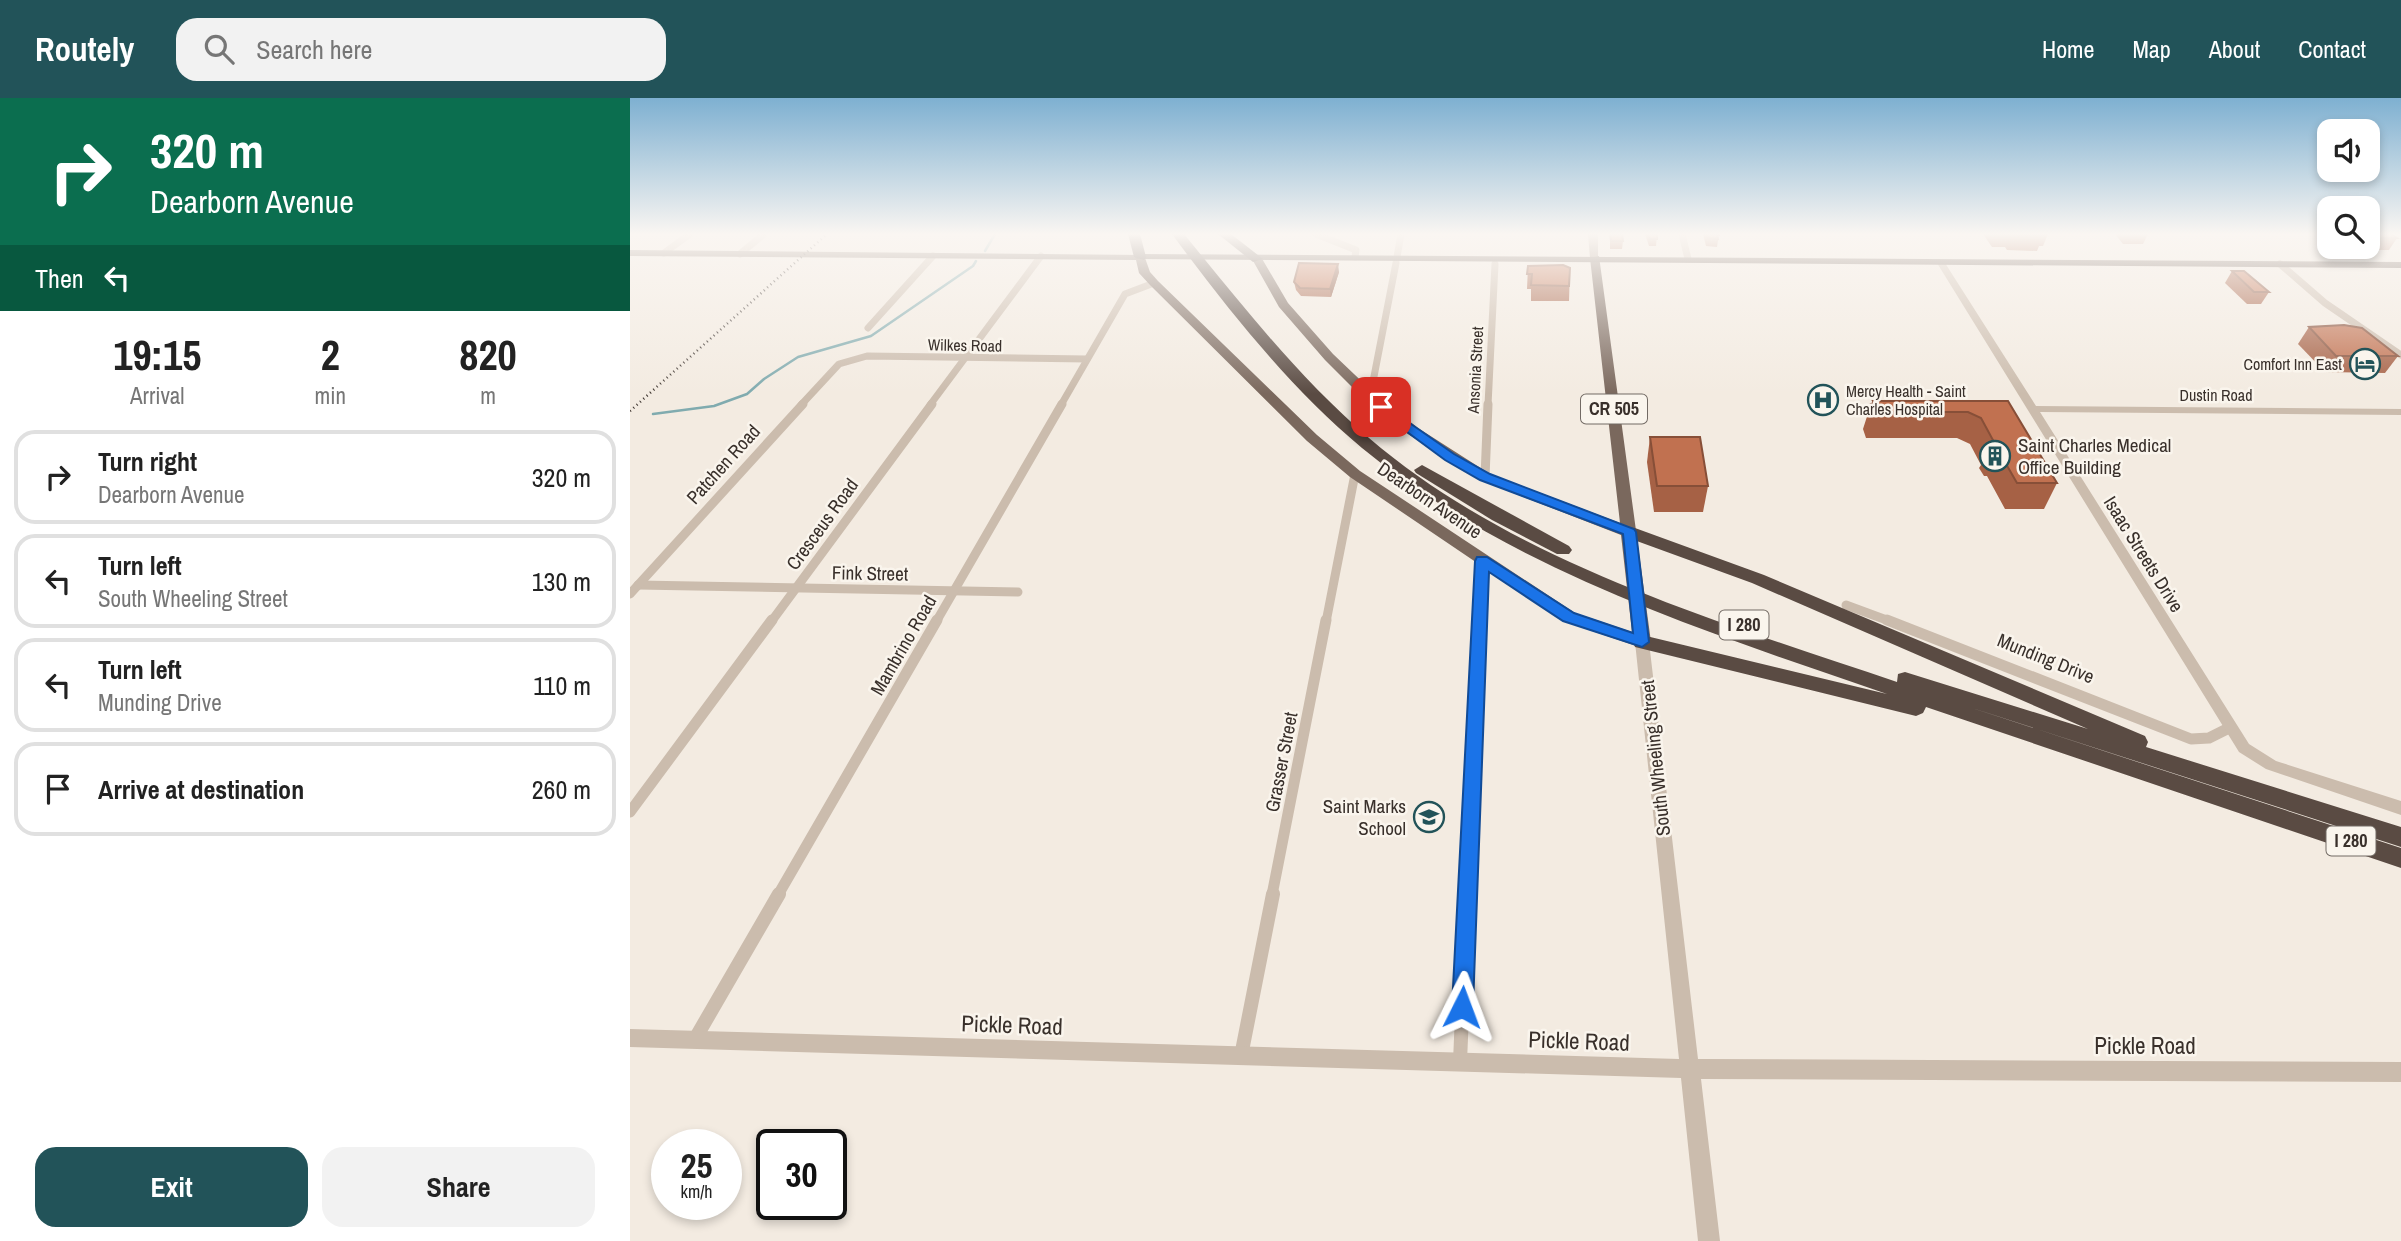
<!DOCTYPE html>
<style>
body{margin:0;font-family:"Archivo Narrow",sans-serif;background:#f2f2f2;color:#222;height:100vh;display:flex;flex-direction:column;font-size:26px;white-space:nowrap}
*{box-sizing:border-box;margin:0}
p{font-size:23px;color:#767676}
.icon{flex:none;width:38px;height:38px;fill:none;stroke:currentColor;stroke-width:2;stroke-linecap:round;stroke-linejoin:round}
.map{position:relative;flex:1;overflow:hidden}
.side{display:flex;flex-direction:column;background:#fff;width:630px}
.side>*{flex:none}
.guide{background:#0b6e4f;color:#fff;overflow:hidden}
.buttons{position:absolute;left:1687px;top:21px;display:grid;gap:14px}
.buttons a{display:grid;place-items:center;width:63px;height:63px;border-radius:14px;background:#fff;box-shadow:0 4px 10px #0003;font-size:35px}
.speed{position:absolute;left:21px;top:1031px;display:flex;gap:14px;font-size:35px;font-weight:700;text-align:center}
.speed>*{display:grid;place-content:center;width:91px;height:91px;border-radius:50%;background:#fff;box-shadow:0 4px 10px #0003;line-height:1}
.speed small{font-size:18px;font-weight:400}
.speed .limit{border:4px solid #111;border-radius:10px;background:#fff;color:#111}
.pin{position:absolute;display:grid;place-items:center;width:60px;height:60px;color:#fff;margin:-30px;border-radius:14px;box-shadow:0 4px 10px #0006}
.me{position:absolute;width:77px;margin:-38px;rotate:3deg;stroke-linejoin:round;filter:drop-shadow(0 0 5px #0008)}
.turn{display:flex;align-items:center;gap:24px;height:147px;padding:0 35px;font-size:32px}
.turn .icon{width:91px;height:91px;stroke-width:2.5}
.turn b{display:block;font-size:49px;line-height:60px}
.then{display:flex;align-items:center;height:66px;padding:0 35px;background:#0003;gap:14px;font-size:26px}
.eta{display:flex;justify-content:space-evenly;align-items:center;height:119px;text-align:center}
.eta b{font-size:42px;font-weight:700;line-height:49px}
.action{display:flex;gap:14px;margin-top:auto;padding:14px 35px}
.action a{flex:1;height:80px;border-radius:21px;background:#225359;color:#fff;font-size:28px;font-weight:700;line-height:80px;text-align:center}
.action a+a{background:#f2f2f2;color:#222}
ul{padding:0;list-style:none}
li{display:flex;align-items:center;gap:21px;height:94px;margin:0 14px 10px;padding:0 21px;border:4px solid #e0e0e0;border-radius:21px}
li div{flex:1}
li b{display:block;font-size:26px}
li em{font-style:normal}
header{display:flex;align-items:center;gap:42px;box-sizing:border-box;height:98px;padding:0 35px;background:#225359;color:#fff}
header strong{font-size:33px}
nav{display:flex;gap:38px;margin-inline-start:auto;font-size:24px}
.search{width:490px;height:63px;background:#f2f2f2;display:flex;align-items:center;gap:18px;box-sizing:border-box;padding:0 24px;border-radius:21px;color:#767676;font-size:26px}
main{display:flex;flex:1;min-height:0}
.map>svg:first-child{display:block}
</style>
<header>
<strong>Routely</strong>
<div class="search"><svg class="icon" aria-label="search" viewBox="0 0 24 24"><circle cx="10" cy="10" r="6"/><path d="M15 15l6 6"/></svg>Search here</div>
<nav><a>Home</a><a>Map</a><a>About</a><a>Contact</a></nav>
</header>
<main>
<section class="side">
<div class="guide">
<div class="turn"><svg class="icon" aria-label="right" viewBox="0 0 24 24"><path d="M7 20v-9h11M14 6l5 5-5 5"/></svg><div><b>320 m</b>Dearborn Avenue</div></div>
<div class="then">Then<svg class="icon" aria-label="left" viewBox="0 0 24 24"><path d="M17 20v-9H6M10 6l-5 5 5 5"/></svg></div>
</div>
<div class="eta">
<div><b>19:15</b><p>Arrival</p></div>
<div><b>2</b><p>min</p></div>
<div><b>820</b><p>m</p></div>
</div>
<ul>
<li><svg class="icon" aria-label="right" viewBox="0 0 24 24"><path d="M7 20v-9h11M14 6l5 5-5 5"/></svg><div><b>Turn right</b><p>Dearborn Avenue</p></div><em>320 m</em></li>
<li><svg class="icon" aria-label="left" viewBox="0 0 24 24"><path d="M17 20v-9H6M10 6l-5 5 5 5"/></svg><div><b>Turn left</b><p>South Wheeling Street</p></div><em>130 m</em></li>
<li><svg class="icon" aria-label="left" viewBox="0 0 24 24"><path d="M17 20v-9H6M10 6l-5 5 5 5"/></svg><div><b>Turn left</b><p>Munding Drive</p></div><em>110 m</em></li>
<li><svg class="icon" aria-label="arrive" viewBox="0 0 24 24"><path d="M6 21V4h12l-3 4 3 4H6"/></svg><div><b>Arrive at destination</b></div><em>260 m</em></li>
</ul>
<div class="action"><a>Exit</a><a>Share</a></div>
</section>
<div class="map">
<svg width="1771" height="1143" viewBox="0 0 1771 1143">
<rect width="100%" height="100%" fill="#f3ebe1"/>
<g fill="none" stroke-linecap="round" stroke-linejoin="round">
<g stroke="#80abaf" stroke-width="2.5">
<path d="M355 153 365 136"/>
<path d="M23 316 84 308 117 296 134 281 168 259 241 238 343 168 346 163"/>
</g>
<g stroke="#cbbcad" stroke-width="7">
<path d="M686 136 726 152 725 159"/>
<path d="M1052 136 1058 161"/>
<path d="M34 155 60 136"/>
<path d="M110 156 134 136"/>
<path d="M767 159 771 136"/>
<path d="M1650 166 1695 205 1771 257"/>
<path d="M238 230 303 158"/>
<path d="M740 299 766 165"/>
<path d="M171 307 209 266 237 258 457 261"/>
<path d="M300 307 411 158"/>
<path d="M431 307 495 196 524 185"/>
<path d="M858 307 865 166"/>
</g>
<g stroke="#cbbcad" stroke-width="9">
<path d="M855 379 858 306"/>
<path d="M8 487 388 494"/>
<path d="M0 496 173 306"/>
<path d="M1216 507 1262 524"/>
<path d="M141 524 302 306"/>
<path d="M306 524 432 306"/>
<path d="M696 524 725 376"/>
<path d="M849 524 852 463"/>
</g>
<g stroke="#cbbcad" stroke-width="11">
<path d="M1257 522 1561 641 1579 640 1599 630"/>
<path d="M0 714 142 522"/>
<path d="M148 797 307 522"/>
<path d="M642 797 696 522"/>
<path d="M837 797 849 522"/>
</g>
<g stroke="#cbbcad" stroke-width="14">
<path d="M65 941 149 796"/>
<path d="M611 958 643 796"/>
<path d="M830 964 837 796"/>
</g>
<g fill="#cbbcad" fill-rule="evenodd">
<path d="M1311 162 1315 165 1406 308 1771 311V317L1410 314 1619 646 1646 663 1771 703V717L1636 671 1609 654 1307 165Z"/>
<path d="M1012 539 1019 544 1068 961 1771 964V984L1071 981 1090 1143H1068L1051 980 0 949V931L1049 961 1005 544Z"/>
</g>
<path fill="#9e8b7e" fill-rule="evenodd" d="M958 136H968V162L960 160Z"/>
<path fill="#7a685d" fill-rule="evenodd" d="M0 152 514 157 520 174 528 183 687 337 730 373 945 515 1002 534 991 437 850 382 778 336 735 302 695 262 649 209 622 161 631 159 658 205 703 256 745 296 788 330 860 376 990 425 960 160 969 158 1021 544 1012 550 933 523 720 379 677 343 520 187 509 175 506 162 0 158Z"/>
<path fill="#6a5a50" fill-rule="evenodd" d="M510 156 1771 164V170L506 161 505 159Z"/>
<g fill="#5a4b43" fill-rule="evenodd">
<path d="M498 136H510L516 159 514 162 504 159Z"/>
<path d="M542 136H554C612 207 669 280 739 340 885 465 1088 523 1267 584L1268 576 1275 574 1458 631 1122 485 993 438 991 434 999 429 1005 430 1134 477 1515 638 1518 644 1516 649 1771 729V749L1336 608 1771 750V770L1296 609 1293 615 1286 618 1005 549 1003 544 1005 539 1012 537 1257 596C1075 533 884 474 732 350 660 290 598 212 542 136Z"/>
<path d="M588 136H601L633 161 623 164Z"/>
<path d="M792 367 939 448 942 452 939 456H927L862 422 786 375 784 372Z"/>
</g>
<path stroke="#39302b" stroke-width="2.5" stroke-dasharray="1 3.5" stroke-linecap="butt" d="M0 313 197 136"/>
</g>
<g fill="#a66145">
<path d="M980 136 993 143 992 151H980Z"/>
<path d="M1015 136H1027L1026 148H1019Z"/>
<path d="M1073 136H1089L1087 149 1076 148Z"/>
<path d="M1353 136H1418L1413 148H1409L1407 153 1377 152 1375 149H1362Z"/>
<path d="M1485 136H1518L1513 146H1493Z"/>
<path d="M1738 136H1761L1767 140 1759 152H1742L1738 148Z"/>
<path d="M898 168 940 170 939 203H901V191H897Z"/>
<path d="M1602 173 1639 194 1631 206H1617L1595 185Z"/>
<path d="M709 174 701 199 671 198 666 192 664 184Z"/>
<path d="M1679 229 1768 258 1755 275 1695 274 1668 246Z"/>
<path d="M1243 303H1378L1427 385 1414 411H1375L1357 378H1354L1349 370 1351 367 1340 346 1327 340H1236L1233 331 1241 306 1242 305Z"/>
<path d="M1020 339 1078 388 1073 414H1024L1017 364Z"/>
</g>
<path fill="#874f38" d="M708 166 709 174 701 199 700 191Z"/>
<g fill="#c17150" stroke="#874f38" stroke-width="2">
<path d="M980 136H992L993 143H981Z"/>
<path d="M1018 136H1027V141H1020Z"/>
<path d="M1076 136H1089V137H1087L1088 141 1078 140Z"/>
<path d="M1383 136H1413L1414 137H1383Z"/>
<path d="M1745 136H1761L1767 140H1750Z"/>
<path d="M669 165 708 166 700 191 670 190 664 184Z"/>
<path d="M933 167 940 170 939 188 901 187 902 176H897L898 168Z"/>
<path d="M1602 173H1614L1639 194H1624Z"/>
<path d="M1714 227 1732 230 1768 258H1706L1679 229Z"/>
<path d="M1243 303H1378L1427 385H1387L1368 352H1365L1361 344H1364L1351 320 1338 314H1244L1241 306 1244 305Z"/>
<path d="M1020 339H1070L1078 388H1027Z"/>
</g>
<linearGradient id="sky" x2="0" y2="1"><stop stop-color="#7eb0d1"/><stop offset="0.46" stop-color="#faf6f2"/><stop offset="1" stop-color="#faf6f2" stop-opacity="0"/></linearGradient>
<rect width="1771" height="296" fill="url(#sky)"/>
<path fill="#1a73e8" stroke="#114b97" stroke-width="2" d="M751 305 824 356 860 376 1004 431 1006 434 1019 544 1012 549 933 523 859 474 843 909 840 916 832 919 825 916 822 909 845 463 847 459H857L944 515 1003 535 993 436 850 382 815 362 746 311 745 309Z"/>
<defs>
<g id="hotel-ring" transform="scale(1.575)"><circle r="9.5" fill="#faf5ed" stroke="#225359" stroke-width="1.5"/><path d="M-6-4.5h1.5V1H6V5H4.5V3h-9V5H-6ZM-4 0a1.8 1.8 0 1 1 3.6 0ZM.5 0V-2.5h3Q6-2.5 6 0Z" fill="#225359"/></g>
<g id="hospital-ring" transform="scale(1.575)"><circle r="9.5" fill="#faf5ed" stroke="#225359" stroke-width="1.5"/><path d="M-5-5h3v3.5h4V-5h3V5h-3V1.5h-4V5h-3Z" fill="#225359"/></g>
<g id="building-ring" transform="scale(1.575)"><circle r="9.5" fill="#faf5ed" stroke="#225359" stroke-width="1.5"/><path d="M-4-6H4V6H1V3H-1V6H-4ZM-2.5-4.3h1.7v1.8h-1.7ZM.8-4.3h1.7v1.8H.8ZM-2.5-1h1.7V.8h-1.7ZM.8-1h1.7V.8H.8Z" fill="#225359"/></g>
<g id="school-ring" transform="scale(1.575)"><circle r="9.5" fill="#faf5ed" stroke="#225359" stroke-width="1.5"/><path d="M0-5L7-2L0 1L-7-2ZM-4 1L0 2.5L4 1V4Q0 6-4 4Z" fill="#225359"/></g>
</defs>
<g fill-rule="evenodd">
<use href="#hotel-ring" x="1735" y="266"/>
<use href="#hospital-ring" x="1193" y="302"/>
<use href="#building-ring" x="1365" y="358"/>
<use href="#school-ring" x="799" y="719"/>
</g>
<g text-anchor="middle" stroke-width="5" stroke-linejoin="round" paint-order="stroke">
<g font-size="16" fill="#39302b" stroke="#faf5ed">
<text transform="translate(335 247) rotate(1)" y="6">Wilkes Road</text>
<text transform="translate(845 272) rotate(-87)" y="6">Ansonia Street</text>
<text x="1586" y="303">Dustin Road</text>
</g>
<g font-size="16" fill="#39302b" stroke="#faf5ed" text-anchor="end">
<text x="1712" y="272">Comfort Inn East</text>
<text x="1216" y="299" text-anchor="start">Mercy Health - Saint<tspan x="1216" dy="18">Charles Hospital</tspan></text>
</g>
<g fill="#faf5ed" stroke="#736b65" stroke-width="2">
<rect x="951" y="296.5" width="66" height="29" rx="5"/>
<rect x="1089.5" y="512.5" width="49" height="29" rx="5"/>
<rect x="1696.5" y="728.5" width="49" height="29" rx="5"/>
</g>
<g font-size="18" font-weight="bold" fill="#39302b">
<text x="984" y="317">CR 505</text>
<text x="1114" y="533">I 280</text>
<text x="1721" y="749">I 280</text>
</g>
<g font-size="19" fill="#39302b" stroke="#faf5ed" text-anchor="start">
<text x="1388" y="354">Saint Charles Medical<tspan x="1388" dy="22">Office Building</tspan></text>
<text x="776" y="715" text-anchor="end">Saint Marks<tspan x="776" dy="22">School</tspan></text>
</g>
<g font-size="19" fill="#39302b" stroke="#faf5ed">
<text transform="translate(93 366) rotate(-48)" y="7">Patchen Road</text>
<text transform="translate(800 402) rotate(34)" y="7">Dearborn Avenue</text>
<text transform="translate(192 426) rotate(-54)" y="7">Cresceus Road</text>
<text transform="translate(1514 456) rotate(58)" y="7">Isaac Streets Drive</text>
<text transform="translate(240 475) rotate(1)" y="7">Fink Street</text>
<text transform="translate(273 547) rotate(-60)" y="7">Mambrino Road</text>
<text transform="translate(1416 560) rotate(22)" y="7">Munding Drive</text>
<text transform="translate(1025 660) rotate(-96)" y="7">South Wheeling Street</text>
<text transform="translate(651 664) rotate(-79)" y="7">Grasser Street</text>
</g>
<g font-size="23" fill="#39302b" stroke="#faf5ed">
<text transform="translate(382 927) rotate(2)" y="8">Pickle Road</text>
<text transform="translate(949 943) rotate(2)" y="8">Pickle Road</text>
<text x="1515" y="956">Pickle Road</text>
</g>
</g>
</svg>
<div class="buttons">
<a><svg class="icon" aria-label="sound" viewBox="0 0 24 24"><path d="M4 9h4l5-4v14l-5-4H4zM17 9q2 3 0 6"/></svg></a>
<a><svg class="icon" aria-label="search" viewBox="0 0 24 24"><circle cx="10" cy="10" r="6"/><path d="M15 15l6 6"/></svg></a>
</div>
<div class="speed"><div>25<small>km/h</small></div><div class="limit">30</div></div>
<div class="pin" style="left:751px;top:309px;background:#d93025"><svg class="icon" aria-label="arrive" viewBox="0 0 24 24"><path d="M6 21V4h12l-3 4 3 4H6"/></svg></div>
<svg class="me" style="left:832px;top:909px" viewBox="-20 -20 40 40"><path d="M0-17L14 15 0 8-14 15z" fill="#1a73e8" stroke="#fff" stroke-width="4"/></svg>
</div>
</main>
